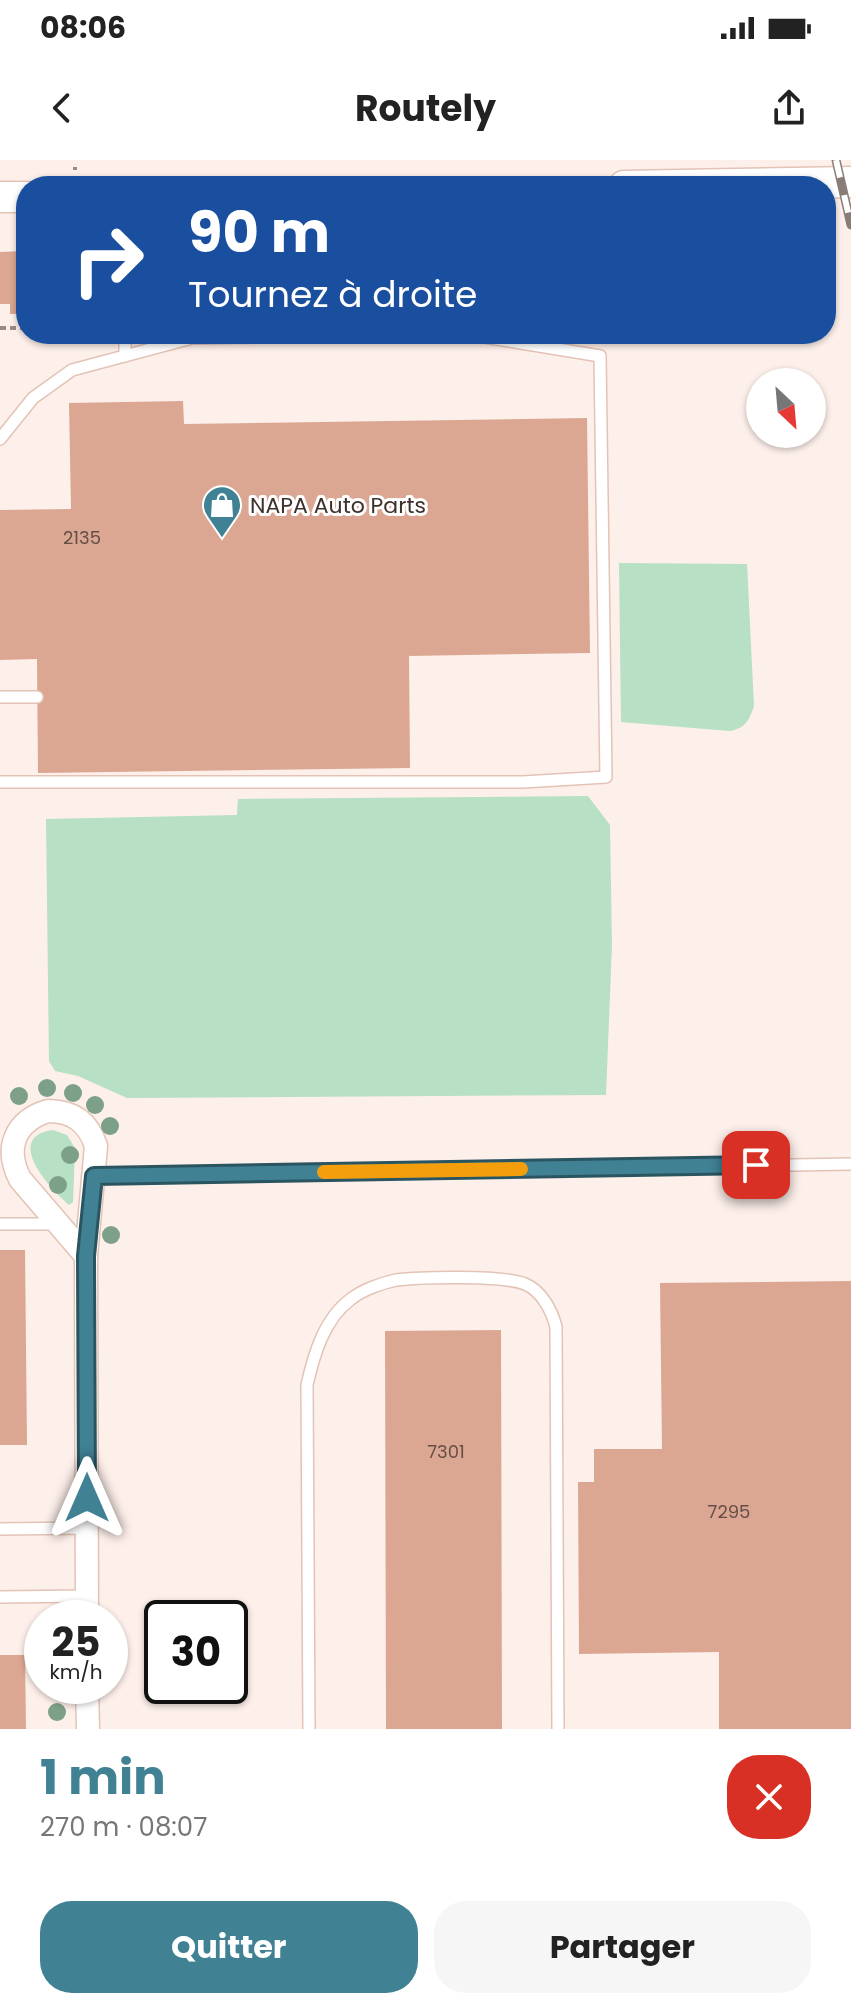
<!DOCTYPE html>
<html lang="fr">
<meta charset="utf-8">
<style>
body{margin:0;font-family:Poppins,sans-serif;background:#f6f6f6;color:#222;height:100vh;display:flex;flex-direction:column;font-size:30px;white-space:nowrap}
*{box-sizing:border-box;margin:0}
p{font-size:26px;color:#767676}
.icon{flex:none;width:44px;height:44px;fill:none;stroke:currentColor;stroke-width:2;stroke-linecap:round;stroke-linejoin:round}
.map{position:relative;height:1569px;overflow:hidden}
.details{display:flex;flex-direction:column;background:#fff;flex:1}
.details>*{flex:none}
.banner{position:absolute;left:16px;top:16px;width:820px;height:168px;border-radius:32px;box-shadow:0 2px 6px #0004;background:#1a4fa0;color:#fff;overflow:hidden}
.needle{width:52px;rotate:154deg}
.controls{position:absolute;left:746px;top:208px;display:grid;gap:16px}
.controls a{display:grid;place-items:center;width:80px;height:80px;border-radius:50%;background:#fff;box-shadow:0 2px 6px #0004;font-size:40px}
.speed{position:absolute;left:24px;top:1440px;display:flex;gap:16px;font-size:40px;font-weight:700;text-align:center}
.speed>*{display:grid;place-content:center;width:104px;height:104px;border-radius:50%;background:#fff;box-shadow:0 2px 6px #0004;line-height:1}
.speed small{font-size:20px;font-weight:400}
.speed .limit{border:4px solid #111;border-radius:12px;background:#fff;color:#111}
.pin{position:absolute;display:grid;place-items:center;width:68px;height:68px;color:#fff;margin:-34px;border-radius:16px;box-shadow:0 4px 12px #0006}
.me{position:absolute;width:88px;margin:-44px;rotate:0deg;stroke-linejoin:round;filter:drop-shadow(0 0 6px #0008)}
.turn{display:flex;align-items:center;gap:28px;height:168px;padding:0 40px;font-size:36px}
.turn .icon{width:104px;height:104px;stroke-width:2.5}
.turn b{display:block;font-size:56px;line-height:68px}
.round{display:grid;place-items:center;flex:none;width:84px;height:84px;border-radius:32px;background:#f6f6f6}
.head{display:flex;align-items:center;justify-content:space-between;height:136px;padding:0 40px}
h1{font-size:48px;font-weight:700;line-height:60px;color:#408194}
.button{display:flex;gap:16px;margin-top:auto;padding:16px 40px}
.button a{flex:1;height:92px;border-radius:32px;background:#408194;color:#fff;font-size:32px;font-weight:700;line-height:92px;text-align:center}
.button a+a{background:#f6f6f6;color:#222}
.status{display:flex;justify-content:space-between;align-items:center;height:56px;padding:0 40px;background:#fff;direction:ltr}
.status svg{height:22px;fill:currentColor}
header{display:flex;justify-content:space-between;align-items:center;height:104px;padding:0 40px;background:#fff;font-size:36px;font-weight:700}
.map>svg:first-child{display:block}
</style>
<div class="status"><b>08:06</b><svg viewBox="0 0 49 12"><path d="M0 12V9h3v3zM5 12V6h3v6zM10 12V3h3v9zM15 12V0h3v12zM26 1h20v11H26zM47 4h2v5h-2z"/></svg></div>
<header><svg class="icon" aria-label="back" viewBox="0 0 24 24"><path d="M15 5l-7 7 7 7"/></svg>Routely<svg class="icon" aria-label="share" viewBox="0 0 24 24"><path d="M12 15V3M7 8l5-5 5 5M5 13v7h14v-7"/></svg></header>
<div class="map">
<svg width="851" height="1569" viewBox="0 0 851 1569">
<rect width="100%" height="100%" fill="#fdefea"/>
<g fill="#b7e0c4">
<path d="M619 403 747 404 754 546C749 561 745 568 730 571L621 562Z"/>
<path d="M588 636 610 665 612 785 606 935 127 938 78 916 55 911 49 901 46 659 237 655 238 639Z"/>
<path d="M53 970 67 975 75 988 73 1042 69 1045C51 1030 2 977 53 970Z"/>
</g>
<g fill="#dba793">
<path d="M26 91V154H10V144H0V92Z"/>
<path d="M183 241 184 264 587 258 590 493 409 496 410 608 38 613 37 499 0 500V350L71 349 69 243Z"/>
<path d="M0 1090H25L27 1285H0Z"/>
<path d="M851 1121V1569H719V1492L579 1494 578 1322H594V1289H662L660 1123Z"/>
<path d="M501 1170 502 1569H386L385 1171Z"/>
<path d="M0 1495H25L26 1569H0Z"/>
</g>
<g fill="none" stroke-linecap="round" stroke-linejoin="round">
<g stroke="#e3c3b6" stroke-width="14">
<g id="lane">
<path d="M125 174V196"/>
<path d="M0 279 33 238 72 210 192 178 466 174 600 196 606 617 523 622H0"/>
<path d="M0 537H37"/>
<path d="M94 1016 851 1004"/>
<path d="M0 1064H58"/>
<path d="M0 1369 87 1368"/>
<path d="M0 1437 87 1436"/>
<path d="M309 1569 307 1225C314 1194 324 1159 351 1139 362 1130 382 1123 396 1120 420 1117 503 1115 525 1124 542 1131 552 1151 556 1167L558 1569"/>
</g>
</g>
<g stroke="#e3c3b6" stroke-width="25">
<g id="street">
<path d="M48 951C73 951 88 962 96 986L86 1096 20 1019C4 988 15 961 48 951Z"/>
<path d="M86 1096 87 1458"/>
<path d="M87 1526 88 1569"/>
</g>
</g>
<g stroke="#e3c3b6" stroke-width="33">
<g id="secondary">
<path d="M624 26 851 22"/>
<path d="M0 37H26"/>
</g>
</g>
<g stroke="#988a85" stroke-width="4" stroke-dasharray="6 4" stroke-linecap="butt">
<path d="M75 7V10"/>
<path d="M0 168H26"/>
</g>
<use href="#lane" stroke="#fff" stroke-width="11"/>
<use href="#street" stroke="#fff" stroke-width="22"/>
<use href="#secondary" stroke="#fff" stroke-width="30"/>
<g stroke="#8a7c77" stroke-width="9">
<path id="rail" d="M836 0 851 65"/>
</g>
<use href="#rail" stroke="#fff" stroke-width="6" stroke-dasharray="18" stroke-linecap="butt"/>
</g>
<g fill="#7da088">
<circle cx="47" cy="928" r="9"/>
<circle cx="73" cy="933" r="9"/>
<circle cx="19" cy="936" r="9"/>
<circle cx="95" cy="945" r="9"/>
<circle cx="110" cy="966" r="9"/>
<circle cx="70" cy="995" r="9"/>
<circle cx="58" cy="1025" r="9"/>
<circle cx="111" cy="1075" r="9"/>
<circle cx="57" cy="1552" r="9"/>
</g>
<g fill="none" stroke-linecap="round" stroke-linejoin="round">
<g stroke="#2a5460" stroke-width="20">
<path id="route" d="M87 1338 86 1096 94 1016 756 1005"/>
</g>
<use href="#route" stroke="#408194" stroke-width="14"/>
<path stroke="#f59e0b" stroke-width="14" d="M324 1012 521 1009"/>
</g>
<defs>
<g id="shop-pin" transform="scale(2)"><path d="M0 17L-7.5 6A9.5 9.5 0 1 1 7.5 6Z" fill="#408194" stroke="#fff"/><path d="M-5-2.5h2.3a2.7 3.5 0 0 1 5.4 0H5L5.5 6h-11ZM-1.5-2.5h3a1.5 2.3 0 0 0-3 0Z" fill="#fff"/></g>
</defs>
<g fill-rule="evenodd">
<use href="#shop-pin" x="222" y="345"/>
</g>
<g text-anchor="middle" stroke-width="6" stroke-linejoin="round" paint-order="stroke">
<g font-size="18" fill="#654e46">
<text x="82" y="384">2135</text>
<text x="446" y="1298">7301</text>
<text x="729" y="1358">7295</text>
</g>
<g font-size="22" fill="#3e312c" stroke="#fff" text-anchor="start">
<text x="250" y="353">NAPA Auto Parts</text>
</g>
</g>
</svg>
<div class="controls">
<a><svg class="needle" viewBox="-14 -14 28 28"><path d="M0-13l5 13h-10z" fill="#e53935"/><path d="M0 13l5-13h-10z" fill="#767676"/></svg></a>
</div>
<div class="speed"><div>25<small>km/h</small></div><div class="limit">30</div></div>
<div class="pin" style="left:756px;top:1005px;background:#d93025"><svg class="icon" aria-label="arrive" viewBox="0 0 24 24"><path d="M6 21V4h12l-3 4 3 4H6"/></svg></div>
<svg class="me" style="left:87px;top:1338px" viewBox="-20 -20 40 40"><path d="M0-17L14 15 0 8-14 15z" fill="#408194" stroke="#fff" stroke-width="4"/></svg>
<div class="banner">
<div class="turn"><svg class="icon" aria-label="right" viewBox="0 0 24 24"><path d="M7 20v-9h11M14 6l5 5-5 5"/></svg><div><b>90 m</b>Tournez à droite</div></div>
</div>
</div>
<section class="details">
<div class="head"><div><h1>1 min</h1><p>270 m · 08:07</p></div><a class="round" style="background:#d93025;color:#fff"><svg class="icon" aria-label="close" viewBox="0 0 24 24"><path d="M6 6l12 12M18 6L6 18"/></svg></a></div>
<div class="button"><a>Quitter</a><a>Partager</a></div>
</section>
